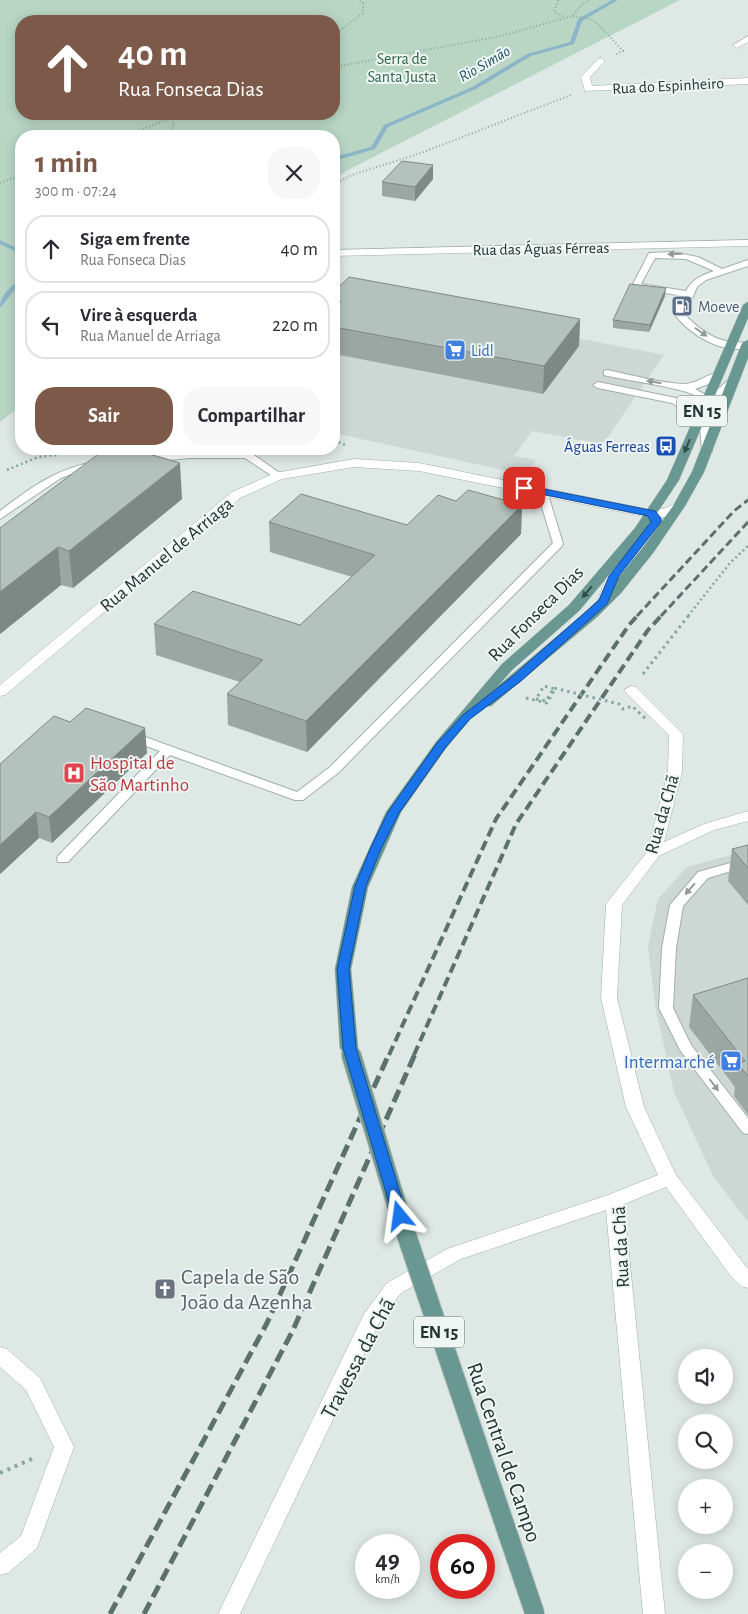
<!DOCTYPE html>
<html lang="pt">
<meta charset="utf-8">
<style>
body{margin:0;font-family:"Alegreya Sans",sans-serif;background:#f7f7f7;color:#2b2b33;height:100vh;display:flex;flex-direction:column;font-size:19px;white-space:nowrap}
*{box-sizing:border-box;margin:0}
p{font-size:16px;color:#7c7c81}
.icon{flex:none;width:28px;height:28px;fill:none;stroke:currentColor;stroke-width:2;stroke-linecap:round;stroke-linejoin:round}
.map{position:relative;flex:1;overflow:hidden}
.drawer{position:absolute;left:15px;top:130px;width:325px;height:325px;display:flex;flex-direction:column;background:#fff;border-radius:20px;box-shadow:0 2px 12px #0003}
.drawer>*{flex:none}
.hud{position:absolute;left:15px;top:15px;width:325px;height:105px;border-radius:20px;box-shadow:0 2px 12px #0003;background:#7c5949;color:#fff;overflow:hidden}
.controls{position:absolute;left:678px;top:1349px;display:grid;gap:10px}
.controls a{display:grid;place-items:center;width:55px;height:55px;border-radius:50%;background:#fff;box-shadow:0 2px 12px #0003;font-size:25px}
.speed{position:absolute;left:355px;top:1534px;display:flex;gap:10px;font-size:25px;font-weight:700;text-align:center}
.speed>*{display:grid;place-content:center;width:65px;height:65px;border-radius:50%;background:#fff;box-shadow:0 2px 12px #0003;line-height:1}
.speed small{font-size:12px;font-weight:400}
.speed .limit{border:8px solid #d22;background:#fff;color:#111}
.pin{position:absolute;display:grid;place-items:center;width:42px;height:42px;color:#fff;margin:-21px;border-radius:10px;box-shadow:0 2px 8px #0006}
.me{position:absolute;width:55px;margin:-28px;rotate:344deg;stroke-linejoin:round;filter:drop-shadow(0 0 4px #0008)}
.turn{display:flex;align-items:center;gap:18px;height:105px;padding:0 20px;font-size:22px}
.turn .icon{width:65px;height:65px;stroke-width:2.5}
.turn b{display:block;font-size:35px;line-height:42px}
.round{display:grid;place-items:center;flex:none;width:52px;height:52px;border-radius:20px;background:#f7f7f7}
.head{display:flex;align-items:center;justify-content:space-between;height:85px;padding:0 20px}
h1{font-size:30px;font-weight:700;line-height:38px;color:#7c5949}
.action{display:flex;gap:10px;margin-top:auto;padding:10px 20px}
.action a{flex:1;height:58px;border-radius:20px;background:#7c5949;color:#fff;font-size:20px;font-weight:700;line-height:58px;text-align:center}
.action a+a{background:#f7f7f7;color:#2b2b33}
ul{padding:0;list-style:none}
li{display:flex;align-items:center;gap:15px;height:68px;margin:0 10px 8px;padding:0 10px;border:2px solid #e1e1e2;border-radius:20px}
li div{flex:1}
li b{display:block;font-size:19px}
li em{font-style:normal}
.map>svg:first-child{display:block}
</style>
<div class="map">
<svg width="748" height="1614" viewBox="0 0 748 1614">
<rect width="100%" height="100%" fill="#dee8e5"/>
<g fill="#cdd7d4">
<path d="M335 295 592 341 664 355 603 444 532 431 514 456 536 460 526 475 334 433V297Z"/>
<path d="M748 850V1222L713 1176 674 1092 655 1005 648 946 658 899 687 867Z"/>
</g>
<path fill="#b9d6c5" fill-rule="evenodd" d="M0 0H680L346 171 334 180V136H21V406L0 422ZM21 21H334V114H21Z"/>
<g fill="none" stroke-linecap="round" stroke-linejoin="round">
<g fill="#8cb6c7" fill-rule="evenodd">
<path d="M612 0H618L582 21 574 44 531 56 476 89 388 127 375 149 334 161V157L371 147 384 125 472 87 527 54 570 42 578 19Z"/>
<path d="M0 240 21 250V254L0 244Z"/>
<path d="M21 280V285L16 288 2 306 0 307C0 296 11 285 21 280Z"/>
</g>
<g stroke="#a2afac" stroke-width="2">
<g id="service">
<path d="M672 252 698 257 722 269 748 260V266L706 280 697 287 685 315C704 334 721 345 748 342V348C720 353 692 336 675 315L684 296 633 288 632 286 649 253ZM655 258 686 259 714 271C702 275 692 279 686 291L641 284Z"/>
<path d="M607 370C632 375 658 383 684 384 698 384 711 371 720 373V377L706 385 695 389 706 395 718 389 731 378H737L739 380 725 393 711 400 716 405 709 430 712 451 711 453H703L702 451 700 426 693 427 688 413 672 403 598 388 593 385 598 382 676 398 698 397C687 388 623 380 604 375V371ZM703 402 706 405 701 424 695 410 687 404Z"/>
<path d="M190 452 251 453 284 476 279 479 275 478 245 458H190L146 462 141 459 146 456Z"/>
<path d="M99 461 104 464 103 466 84 469 61 478 0 519V511C33 486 57 468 99 461Z"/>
<path d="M542 488 547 491 563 544 562 546 338 773 303 800H295L170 755 68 862H58L57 859 58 856 160 751 126 739 124 736 126 733H134L297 792 330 767 553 543 537 491Z"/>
<path d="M748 858V866L708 878 683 906 676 948 673 1008 691 1045 748 1118V1134L743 1133 680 1050 659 1008 662 948 670 905 698 872Z"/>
</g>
</g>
<g stroke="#a2afac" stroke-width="1">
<g id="minor">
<path d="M748 36V42L737 48 733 45Z"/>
<path d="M601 58 605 61 590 77 592 86 748 78V84L585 91 581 77 598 59Z"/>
<path d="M748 240V246L334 256V250Z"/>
<path d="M354 459 419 463 651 510 663 509 679 502 685 506 670 516 662 517 660 527 620 577 611 602 604 606 597 602 607 576 648 526 649 519 647 517 419 471 354 467 282 479 240 498 5 695 0 696V685L232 492 275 473Z"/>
<path d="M631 686 636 687 683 734 682 772 664 842 704 824 748 811V821L714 830 659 856 622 905 617 998 644 1107 676 1175 748 1269V1288L741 1286 730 1275 666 1187 624 1204 665 1614H643L606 1210 461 1259 401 1293 381 1319 240 1614H218L364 1314 387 1283 447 1249 608 1195 658 1175 626 1107 601 998 606 904 647 852 668 772 669 735 626 693 624 690Z"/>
<path d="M0 1347 7 1349 40 1378 74 1447 37 1548 8 1573 0 1575V1553L21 1536 54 1447 26 1390 0 1367Z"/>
</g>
</g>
<g stroke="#bdc2c2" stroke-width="1">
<path id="primary" d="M748 302V318L679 480 643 534 579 611 512 670 498 686 587 611 611 587 643 547 673 506 692 472 742 343 748 340V358L704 472 685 506 653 553 621 593 597 617 491 706H481L446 748 401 812 368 887 351 969 358 1048 355 1052 349 1054 343 1052 340 1048 335 969 352 887 386 812 436 742 502 664 569 605 635 528 667 480 743 305Z"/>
</g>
<g stroke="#83a7a0" stroke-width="2" stroke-dasharray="1 2.5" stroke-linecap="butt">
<path d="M558 0 554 12 564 17"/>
<path d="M573 16 590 19 598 24 623 51 616 54"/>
<path d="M334 35 363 13V3L358 0"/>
<path d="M334 67 501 36 572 16 583 4 590 0"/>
<path d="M123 136 183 114"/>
<path d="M163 136 174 125 172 118"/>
<path d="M0 183 21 175"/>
<path d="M334 184 352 175 421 153 571 95"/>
</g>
<g stroke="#83a7a0" stroke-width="2.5" stroke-dasharray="2 3" stroke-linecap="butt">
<path d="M334 440 345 445"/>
<path d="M7 470 38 457 57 455"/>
<path d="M688 616 730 563 748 546"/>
</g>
<g stroke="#83a7a0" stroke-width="3" stroke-dasharray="2.5 4" stroke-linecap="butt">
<path d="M643 674 689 615"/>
<path d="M526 698 547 703 555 689 544 686 536 699"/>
</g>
<path stroke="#83a7a0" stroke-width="4" stroke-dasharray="3 5" stroke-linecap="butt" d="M0 1473 34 1458"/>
<use href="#service" fill="#fff" fill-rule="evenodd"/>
<use href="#minor" fill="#fff" fill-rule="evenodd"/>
<use href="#primary" fill="#689891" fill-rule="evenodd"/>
<g stroke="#5c716e" stroke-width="3" stroke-dasharray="8 4" stroke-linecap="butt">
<path d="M637 616 734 511 748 500"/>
<path d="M661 616 748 522"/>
</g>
<g stroke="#5c716e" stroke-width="4" stroke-dasharray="10 5" stroke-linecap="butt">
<path d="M389 1055 496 819 629 625 638 615"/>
<path d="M414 1055 516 824 648 630 662 615"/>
</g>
<g stroke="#5c716e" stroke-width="5" stroke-dasharray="13 6" stroke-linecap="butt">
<path d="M110 1614 267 1323 389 1054"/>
<path d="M144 1614 293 1330 415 1054"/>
</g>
<g stroke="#bdc2c2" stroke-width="16" stroke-linecap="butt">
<path id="primary-bridge-far1" d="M349 1048 351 1055"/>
</g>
<g stroke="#bdc2c2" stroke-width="21" stroke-linecap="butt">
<path id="primary-bridge" d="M351 1054 400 1216 535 1614"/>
</g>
<path stroke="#83a7a0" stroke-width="3" stroke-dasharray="2.5 4" stroke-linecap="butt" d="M536 699 546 701 554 688 619 704 623 709 632 706 646 719"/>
<use href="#primary-bridge-far1" stroke="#689891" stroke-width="15"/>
<use href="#primary-bridge" stroke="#689891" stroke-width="19"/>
</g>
<g fill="#9ba7a3">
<path d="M433 179 415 201 382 196V182Z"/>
<path d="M334 292 580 319 579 346 543 394 334 354Z"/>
<path d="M665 296 649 332 613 328V320Z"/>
<path d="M182 499 73 588 61 585 0 634V528Z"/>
<path d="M456 501 522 505 521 534 307 752 228 725 227 694 240 682 156 655 154 624 300 625 352 577 270 552 269 522 407 525Z"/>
<path d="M147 753 52 843 39 838 0 874V764Z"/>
<path d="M748 845V905L728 881 732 849Z"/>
<path d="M748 978V1115L734 1096 735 1087 689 1027 693 995Z"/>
</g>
<g fill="#7e8885">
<path d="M433 165V179L415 201V187Z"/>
<path d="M666 288 665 296 649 332 650 325Z"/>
<path d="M580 319 579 346 543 394 544 366Z"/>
<path d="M180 463 182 499 73 588 69 551Z"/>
<path d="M522 505 521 534 307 752 306 721Z"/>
<path d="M58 547 61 585 0 634V592Z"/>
<path d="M145 728 147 753 52 843 49 817Z"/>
<path d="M36 812 39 838 0 874V845Z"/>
</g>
<g fill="#b4c2be" stroke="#7e8885">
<path d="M402 161 433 165 415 187 382 182Z"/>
<path d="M349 277 580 319 544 366 334 327V309L341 301 334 300V292Z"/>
<path d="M630 284 666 288 650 325 613 320Z"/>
<path d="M105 449H132L180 463 69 551 58 547 0 592V528Z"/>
<path d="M468 490 522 505 306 721 227 694 263 660 154 624 193 591 300 625 375 555 269 522 301 494 407 525 438 495 456 501Z"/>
<path d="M86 708 145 728 49 817 36 812 0 845V764L54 716 70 722Z"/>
<path d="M748 845V868L732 849Z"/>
<path d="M748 978V1076L738 1064 745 1061 693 995Z"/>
</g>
<defs><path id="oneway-solid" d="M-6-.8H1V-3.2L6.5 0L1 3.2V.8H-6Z" transform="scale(1.25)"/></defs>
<g fill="#909a98">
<use href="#oneway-solid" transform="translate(675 254) rotate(179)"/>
<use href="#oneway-solid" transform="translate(701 332) rotate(35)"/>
<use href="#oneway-solid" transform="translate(654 382) rotate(-170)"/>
<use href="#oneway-solid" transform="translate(690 889) rotate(131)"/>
<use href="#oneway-solid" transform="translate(714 1085) rotate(53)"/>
</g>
<g fill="#344e4a">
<use href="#oneway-solid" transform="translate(687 446) rotate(113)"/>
<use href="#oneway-solid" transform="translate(587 592) rotate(130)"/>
</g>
<path fill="#1a73e8" stroke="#114b97" d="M524 485 655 511 661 518V522L619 576 607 604 521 681 470 719 445 748 399 813 381 849 366 886 349 969 356 1048 407 1216 405 1220 400 1222 395 1220 393 1216 343 1048 337 969 355 886 370 849 388 812 437 743 463 715 513 676 599 600 609 576 651 522 648 516 521 490 519 488Z"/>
<defs>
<g id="fuel-square" transform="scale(1.125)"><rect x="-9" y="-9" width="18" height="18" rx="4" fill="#5c6f8a" stroke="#eef5f2"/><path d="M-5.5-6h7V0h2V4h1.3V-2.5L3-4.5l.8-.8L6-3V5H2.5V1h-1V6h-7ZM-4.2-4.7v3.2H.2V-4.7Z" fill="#fff"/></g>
<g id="supermarket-square" transform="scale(1.125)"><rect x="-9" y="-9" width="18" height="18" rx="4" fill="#3f7fe0" stroke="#eef5f2"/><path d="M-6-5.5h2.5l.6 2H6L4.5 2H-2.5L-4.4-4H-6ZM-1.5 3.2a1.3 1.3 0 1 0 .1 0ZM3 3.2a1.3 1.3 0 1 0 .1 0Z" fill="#fff"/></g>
<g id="bus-square" transform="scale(1.125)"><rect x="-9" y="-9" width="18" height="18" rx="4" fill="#1a4fb4" stroke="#eef5f2"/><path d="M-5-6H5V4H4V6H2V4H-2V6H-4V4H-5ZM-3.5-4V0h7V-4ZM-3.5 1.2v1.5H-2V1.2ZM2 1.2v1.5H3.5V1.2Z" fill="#fff"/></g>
<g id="hospital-square" transform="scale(1.125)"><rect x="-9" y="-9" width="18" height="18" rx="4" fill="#e0444e" stroke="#eef5f2"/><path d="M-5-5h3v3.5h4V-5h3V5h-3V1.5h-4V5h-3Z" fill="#fff"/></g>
<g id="church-square" transform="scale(1.125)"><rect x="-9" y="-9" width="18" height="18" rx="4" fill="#6b7280" stroke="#eef5f2"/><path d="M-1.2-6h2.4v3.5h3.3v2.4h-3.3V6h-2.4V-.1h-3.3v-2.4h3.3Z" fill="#fff"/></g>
</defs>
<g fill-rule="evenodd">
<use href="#fuel-square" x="682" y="306"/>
<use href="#supermarket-square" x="455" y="350"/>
<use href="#bus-square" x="666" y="446"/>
<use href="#hospital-square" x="74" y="773"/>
<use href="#supermarket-square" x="731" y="1061"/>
<use href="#church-square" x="165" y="1289"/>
</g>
<g text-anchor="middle" stroke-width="4" stroke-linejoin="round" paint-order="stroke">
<g font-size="16" fill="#31664d" stroke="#eef5f2">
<text x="402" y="64">Serra de<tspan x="402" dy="18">Santa Justa</tspan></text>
</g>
<g font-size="16" font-style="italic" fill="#245569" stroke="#eef5f2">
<text transform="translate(484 63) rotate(-30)" y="6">Rio Simão</text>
</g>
<g font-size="16" fill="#223532" stroke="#eef5f2">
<text transform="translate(668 85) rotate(-3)" y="6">Rua do Espinheiro</text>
<text transform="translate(541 248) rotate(-1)" y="6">Rua das Águas Férreas</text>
</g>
<g font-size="16" fill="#4e5e75" stroke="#eef5f2" text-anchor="start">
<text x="698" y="312">Moeve</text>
</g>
<g font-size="16" fill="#366cbe" stroke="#eef5f2" text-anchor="start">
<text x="471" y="356">Lidl</text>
</g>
<g font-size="16" fill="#164399" stroke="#eef5f2" text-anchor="end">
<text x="650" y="452">Águas Ferreas</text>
</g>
<g fill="#eef5f2" stroke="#5f6f6c" stroke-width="1">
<rect x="677" y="395.5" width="50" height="31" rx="4"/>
<rect x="414" y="1316.5" width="50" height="31" rx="4"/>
</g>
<g font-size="18" font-weight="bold" fill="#223532">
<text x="702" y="417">EN 15</text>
<text x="439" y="1338">EN 15</text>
</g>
<g font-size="19" fill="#223532" stroke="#eef5f2">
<text transform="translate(166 554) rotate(-40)" y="7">Rua Manuel de Arriaga</text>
<text transform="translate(535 613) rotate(-45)" y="7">Rua Fonseca Dias</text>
<text transform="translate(661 814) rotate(-74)" y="7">Rua da Chã</text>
<text transform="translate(620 1247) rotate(-93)" y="7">Rua da Chã</text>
</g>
<g font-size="19" fill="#be3a42" stroke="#eef5f2" text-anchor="start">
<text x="90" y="769">Hospital de<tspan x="90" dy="22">São Martinho</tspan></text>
</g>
<g font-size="19" fill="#366cbe" stroke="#eef5f2" text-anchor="end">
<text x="715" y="1068">Intermarché</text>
</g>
<g font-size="22" fill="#5b616d" stroke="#eef5f2" text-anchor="start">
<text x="181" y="1284">Capela de São<tspan x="181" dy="25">João da Azenha</tspan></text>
</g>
<g font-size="22" fill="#223532" stroke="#eef5f2">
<text transform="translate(357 1358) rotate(-62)" y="8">Travessa da Chã</text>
<text transform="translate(505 1452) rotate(71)" y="8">Rua Central de Campo</text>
</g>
</g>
</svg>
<div class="controls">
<a><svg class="icon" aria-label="sound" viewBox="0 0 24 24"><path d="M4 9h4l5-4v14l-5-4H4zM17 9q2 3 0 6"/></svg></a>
<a><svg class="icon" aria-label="search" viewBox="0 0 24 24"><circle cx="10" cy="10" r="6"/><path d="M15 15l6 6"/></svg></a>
<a>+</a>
<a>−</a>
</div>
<div class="speed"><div>49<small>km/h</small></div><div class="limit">60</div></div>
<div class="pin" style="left:524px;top:488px;background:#d93025"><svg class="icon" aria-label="arrive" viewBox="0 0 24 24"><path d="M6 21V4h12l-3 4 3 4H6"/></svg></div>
<svg class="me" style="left:400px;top:1216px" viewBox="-20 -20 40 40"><path d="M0-17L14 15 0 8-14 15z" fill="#1a73e8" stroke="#fff" stroke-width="4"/></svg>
<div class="hud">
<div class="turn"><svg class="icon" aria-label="ahead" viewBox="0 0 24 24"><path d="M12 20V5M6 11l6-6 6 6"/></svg><div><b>40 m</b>Rua Fonseca Dias</div></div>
</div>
<section class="drawer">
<div class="head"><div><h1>1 min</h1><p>300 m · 07:24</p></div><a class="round"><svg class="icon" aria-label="close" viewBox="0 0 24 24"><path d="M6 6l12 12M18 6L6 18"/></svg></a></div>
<ul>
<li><svg class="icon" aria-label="ahead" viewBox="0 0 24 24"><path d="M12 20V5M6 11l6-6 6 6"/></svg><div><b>Siga em frente</b><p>Rua Fonseca Dias</p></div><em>40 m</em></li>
<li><svg class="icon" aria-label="left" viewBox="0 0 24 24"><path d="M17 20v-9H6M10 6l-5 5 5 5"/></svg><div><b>Vire à esquerda</b><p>Rua Manuel de Arriaga</p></div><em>220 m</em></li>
</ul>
<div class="action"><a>Sair</a><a>Compartilhar</a></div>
</section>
</div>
